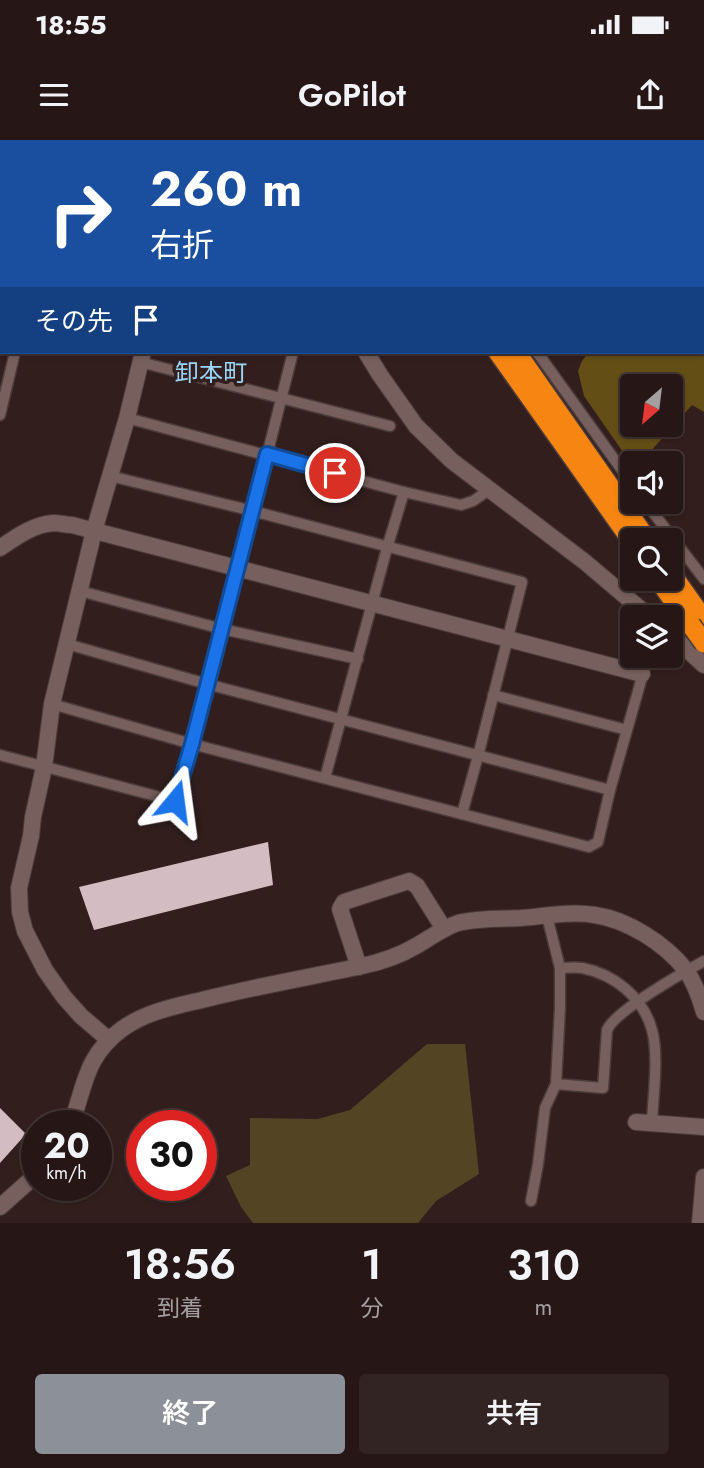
<!DOCTYPE html>
<html lang="ja">
<meta charset="utf-8">
<style>
body{margin:0;font-family:Jost,"Noto Sans JP",sans-serif;background:#322423;color:#f1f3f6;height:100vh;display:flex;flex-direction:column;font-size:26px;white-space:nowrap}
*{box-sizing:border-box;margin:0}
p{font-size:23px;color:#a49fa1}
.icon{flex:none;width:38px;height:38px;fill:none;stroke:currentColor;stroke-width:2;stroke-linecap:round;stroke-linejoin:round}
.map{position:relative;height:1083px;overflow:hidden}
.details{display:flex;flex-direction:column;background:#261716;flex:1}
.details>*{flex:none}
.hud{position:absolute;left:0px;top:0px;width:705px;height:214px;box-shadow:0 2px 5px #0004,0 0 0 2px #423635;background:#1a4fa0;color:#fff;overflow:hidden}
.needle{width:46px;rotate:208deg}
.buttons{position:absolute;left:620px;top:234px;display:grid;gap:14px}
.buttons a{display:grid;place-items:center;width:63px;height:63px;border-radius:7px;background:#261716;box-shadow:0 2px 5px #0004,0 0 0 2px #423635;font-size:35px}
.speed{position:absolute;left:21px;top:970px;display:flex;gap:14px;font-size:35px;font-weight:700;text-align:center}
.speed>*{display:grid;place-content:center;width:91px;height:91px;border-radius:50%;background:#261716;box-shadow:0 2px 5px #0004,0 0 0 2px #423635;line-height:1}
.speed small{font-size:18px;font-weight:400}
.speed .limit{border:10px solid #d22;background:#fff;color:#111}
.pin{position:absolute;display:grid;place-items:center;width:60px;height:60px;color:#fff;margin:-30px;border:4px solid #fff;border-radius:50%;box-shadow:0 2px 7px #0007}
.me{position:absolute;width:77px;margin:-38px;rotate:16deg;stroke-linejoin:round;filter:drop-shadow(0 0 5px #0008)}
.turn{display:flex;align-items:center;gap:24px;height:147px;padding:0 35px;font-size:32px}
.turn .icon{width:91px;height:91px;stroke-width:2.5}
.turn b{display:block;font-size:49px;line-height:60px}
.then{display:flex;align-items:center;height:66px;padding:0 35px;background:#0003;gap:14px;font-size:26px}
.eta{display:flex;justify-content:space-evenly;align-items:center;height:119px;text-align:center}
.eta b{font-size:42px;font-weight:600;line-height:49px}
.primary-button{display:flex;gap:14px;margin-top:auto;padding:14px 35px}
.primary-button a{flex:1;height:80px;border-radius:7px;background:#8c9099;color:#fff;font-size:28px;font-weight:600;line-height:80px;text-align:center}
.primary-button a+a{background:#322423;color:#f1f3f6}
.status{display:flex;justify-content:space-between;align-items:center;height:49px;padding:0 35px;background:#261716;direction:ltr}
.status svg{height:19px;fill:currentColor}
header{display:flex;justify-content:space-between;align-items:center;height:91px;padding:0 35px;background:#261716;font-size:32px;font-weight:600}
.map>svg:first-child{display:block}
</style>
<div class="status"><b>18:55</b><svg viewBox="0 0 49 12"><path d="M0 12V9h3v3zM5 12V6h3v6zM10 12V3h3v9zM15 12V0h3v12zM26 1h20v11H26zM47 4h2v5h-2z"/></svg></div>
<header><svg class="icon" aria-label="menu" viewBox="0 0 24 24"><path d="M4 6h16M4 12h16M4 18h16"/></svg>GoPilot<svg class="icon" aria-label="share" viewBox="0 0 24 24"><path d="M12 15V3M7 8l5-5 5 5M5 13v7h14v-7"/></svg></header>
<div class="map">
<svg width="704" height="1083" viewBox="0 0 704 1083">
<rect width="100%" height="100%" fill="#321f1d"/>
<path fill="#534524" d="M427 904H465L479 1034 436 1061 418 1083H253L241 1067 226 1036 250 1025V978L318 979 350 970Z"/>
<g fill="#634e16" fill-rule="evenodd">
<path d="M505 0H673L672 2H504Z"/>
<path d="M704 166V272L692 265 639 324 632 325 584 256 578 231 582 221 589 212H704ZM632 247H670V285H632Z"/>
</g>
<g fill="#d4bcc3">
<path d="M268 702 273 745 94 790 79 747Z"/>
<path d="M0 968 26 994 0 1023Z"/>
</g>
<g fill="none" stroke-linecap="round" stroke-linejoin="round">
<g stroke="#4b3b3a" stroke-width="13">
<g id="street">
<path d="M175 0H177"/>
<path d="M390 0 392 2"/>
<path d="M71 2V0"/>
<path d="M0 7 2 8"/>
<path d="M0 60 2 61"/>
<path d="M0 119 2 120"/>
<path d="M0 176H2"/>
<path d="M537 212 632 344"/>
<path d="M140 222 390 286"/>
<path d="M0 275 15 212"/>
<path d="M127 278 404 352 461 365 473 361 489 350"/>
<path d="M110 336 253 371 522 442 478 616 462 674"/>
<path d="M645 362 704 439"/>
<path d="M80 451 222 489 358 519"/>
<path d="M67 504 207 544 610 650"/>
<path d="M493 555 627 590"/>
<path d="M52 564 192 604 589 707 598 702 610 650 648 516"/>
<path d="M0 615 175 661 253 371 293 212"/>
<path d="M325 638 387 408 404 352"/>
<path d="M547 776 560 828V867L556 944 603 948 607 890C615 871 684 832 704 821"/>
<path d="M560 828C567 828 575 827 582 828 614 834 643 857 652 890 659 916 653 956 652 983"/>
<path d="M531 1061 538 1024 545 968 556 944"/>
</g>
</g>
<g stroke="#4b3b3a" stroke-width="18">
<g id="secondary">
<path d="M205 2 206 0"/>
<path d="M366 212 380 235 416 286 452 321 585 422 651 478"/>
<path d="M0 408C16 397 34 384 54 383 60 383 66 385 72 385L642 534"/>
<path d="M670 494 704 525"/>
<path d="M359 827 340 769 344 762 409 741 417 746 444 789"/>
<path d="M109 900 81 876 64 857 45 830 25 791 20 772 19 748 31 696 33 677 44 627 52 564 94 391 127 278 143 212"/>
<path d="M636 982 704 987"/>
<path d="M71 985C85 946 85 916 122 889 147 871 177 866 206 859 258 846 310 837 362 826 381 822 399 816 416 806 430 798 443 788 458 783 478 778 501 779 521 778 546 776 571 771 595 775 628 780 664 803 685 829 694 841 700 858 704 872"/>
<path d="M0 1067 37 1034"/>
<path d="M700 1083 704 1037"/>
</g>
</g>
<g stroke="#4b3b3a" stroke-width="22">
<g id="highway">
<path d="M348 0 349 2"/>
<path d="M367 0 368 2"/>
<path d="M498 212 632 401"/>
<path d="M516 212 648 401"/>
<path d="M670 432 704 480"/>
<path d="M658 439 691 485"/>
</g>
</g>
<use href="#street" stroke="#765f5c" stroke-width="10"/>
<use href="#secondary" stroke="#765f5c" stroke-width="16"/>
<use href="#highway" stroke="#f68611" stroke-width="19"/>
<g stroke="#4b3b3a" stroke-width="22" stroke-linecap="butt">
<path id="highway-bridge" d="M691 485 704 503"/>
</g>
<use href="#highway-bridge" stroke="#f68611" stroke-width="19"/>
</g>
<g fill="none" stroke-linecap="round" stroke-linejoin="round">
<g stroke="#114b97" stroke-width="18">
<path id="route" d="M175 661 192 604 267 314 335 333"/>
</g>
<use href="#route" stroke="#1a73e8" stroke-width="12"/>
</g>
<g text-anchor="middle" stroke-width="7" stroke-linejoin="round" paint-order="stroke">
<g font-size="24" fill="#9ad6fb" stroke="#321f1d">
<text x="211" y="241">卸本町</text>
</g>
</g>
</svg>
<div class="buttons">
<a><svg class="needle" viewBox="-14 -14 28 28"><path d="M0-13l5 13h-10z" fill="#e53935"/><path d="M0 13l5-13h-10z" fill="#a49fa1"/></svg></a>
<a><svg class="icon" aria-label="sound" viewBox="0 0 24 24"><path d="M4 9h4l5-4v14l-5-4H4zM17 9q2 3 0 6"/></svg></a>
<a><svg class="icon" aria-label="search" viewBox="0 0 24 24"><circle cx="10" cy="10" r="6"/><path d="M15 15l6 6"/></svg></a>
<a><svg class="icon" aria-label="layers" viewBox="0 0 24 24"><path d="M12 4l9 5-9 5-9-5zM3 14l9 5 9-5"/></svg></a>
</div>
<div class="speed"><div>20<small>km/h</small></div><div class="limit">30</div></div>
<div class="pin" style="left:335px;top:333px;background:#d93025"><svg class="icon" aria-label="arrive" viewBox="0 0 24 24"><path d="M6 21V4h12l-3 4 3 4H6"/></svg></div>
<svg class="me" style="left:175px;top:661px" viewBox="-20 -20 40 40"><path d="M0-17L14 15 0 8-14 15z" fill="#1a73e8" stroke="#fff" stroke-width="4"/></svg>
<div class="hud">
<div class="turn"><svg class="icon" aria-label="right" viewBox="0 0 24 24"><path d="M7 20v-9h11M14 6l5 5-5 5"/></svg><div><b>260 m</b>右折</div></div>
<div class="then">その先<svg class="icon" aria-label="arrive" viewBox="0 0 24 24"><path d="M6 21V4h12l-3 4 3 4H6"/></svg></div>
</div>
</div>
<section class="details">
<div class="eta">
<div><b>18:56</b><p>到着</p></div>
<div><b>1</b><p>分</p></div>
<div><b>310</b><p>m</p></div>
</div>
<div class="primary-button"><a>終了</a><a>共有</a></div>
</section>
